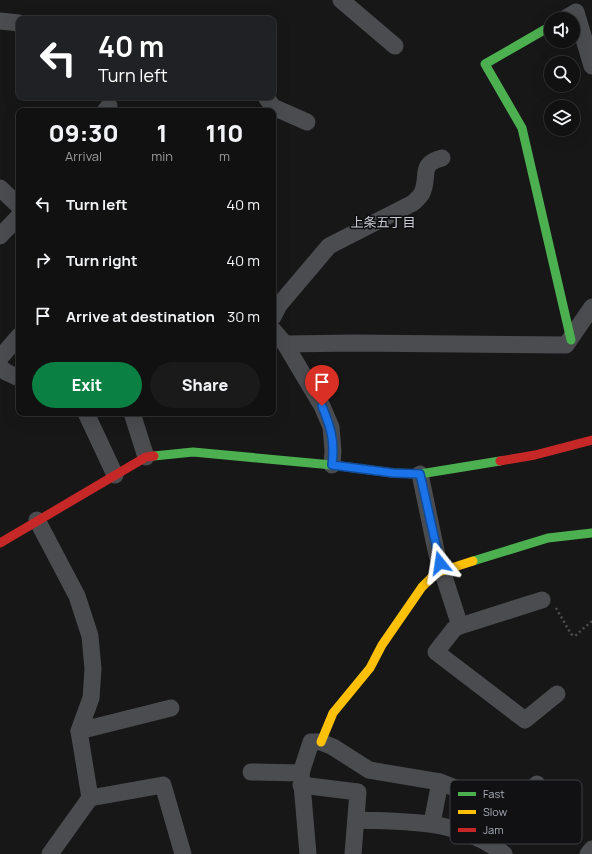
<!DOCTYPE html>
<meta charset="utf-8">
<style>
body{margin:0;font-family:Manrope,"Noto Sans JP",sans-serif;background:#1a1a1a;color:#f1f3f6;height:100vh;display:flex;flex-direction:column;font-size:15px;white-space:nowrap}
*{box-sizing:border-box;margin:0}
p{font-size:13px;color:#9c9d9f}
.icon{flex:none;width:22px;height:22px;fill:none;stroke:currentColor;stroke-width:2;stroke-linecap:round;stroke-linejoin:round}
.map{position:relative;flex:1;overflow:hidden}
.panel{position:absolute;left:16px;top:108px;width:260px;height:308px;display:flex;flex-direction:column;background:#111;border-radius:8px;box-shadow:0 4px 16px #0002,0 0 0 1px #303131}
.panel>*{flex:none}
.banner{position:absolute;left:16px;top:16px;width:260px;height:84px;border-radius:8px;box-shadow:0 4px 16px #0002,0 0 0 1px #303131;background:#202124;color:#fff;overflow:hidden}
.controls{position:absolute;left:544px;top:12px;display:grid;gap:8px}
.controls a{display:grid;place-items:center;width:36px;height:36px;border-radius:50%;background:#111;box-shadow:0 4px 16px #0002,0 0 0 1px #303131;font-size:20px}
.pin{position:absolute;display:grid;place-items:center;width:34px;height:34px;color:#fff;margin:-41px -17px;border-radius:50% 50% 50% 0;rotate:-45deg;box-shadow:0 0 4px #0007}
.pin .icon{rotate:45deg}
.me{position:absolute;width:44px;margin:-22px;rotate:345deg;stroke-linejoin:round;filter:drop-shadow(0 0 3px #0008)}
.turn{display:flex;align-items:center;gap:14px;height:84px;padding:0 16px;font-size:18px}
.turn .icon{width:52px;height:52px;stroke-width:2.5}
.turn b{display:block;font-size:28px;line-height:34px}
.eta{display:flex;justify-content:space-evenly;align-items:center;height:68px;text-align:center}
.eta b{font-size:24px;font-weight:800;line-height:28px}
.action{display:flex;gap:8px;margin-top:auto;padding:8px 16px}
.action a{flex:1;height:46px;border-radius:24px;background:#0b8043;color:#fff;font-size:16px;font-weight:800;line-height:46px;text-align:center}
.action a+a{background:#1a1a1a;color:#f1f3f6}
ul{padding:0;list-style:none}
li{display:flex;align-items:center;gap:12px;height:56px;padding:0 16px}
li div{flex:1}
li b{display:block;font-size:15px}
li em{font-style:normal}
.map>svg:first-child{display:block}
</style>
<div class="map">
<svg width="592" height="854" viewBox="0 0 592 854">
<rect width="100%" height="100%" fill="#171717"/>
<g fill="none" stroke-linecap="round" stroke-linejoin="round">
<path stroke="#4d4e52" stroke-width="2.5" stroke-dasharray="2 3" stroke-linecap="butt" d="M556 608 571 634 575 636 592 621"/>
<g stroke="#4b4c50" stroke-width="17">
<path d="M341 0 395 46"/>
<path d="M564 19 576 12 592 66"/>
<path d="M0 21 19 23"/>
<path d="M266 97 273 107 307 122"/>
<path d="M105 111 109 106"/>
<path d="M0 188 19 206"/>
<path d="M0 236 19 216"/>
<path d="M273 317 279 305 329 246 413 203C416 200 420 197 422 193 430 176 418 164 442 158"/>
<path d="M273 330 285 344 322 406 331 427 333 451 332 465"/>
<path d="M285 344 354 343 566 345 592 307"/>
<path d="M0 358 19 336"/>
<path d="M0 367 6 372 19 378"/>
<path d="M86 413 115 475"/>
<path d="M132 413 146 457"/>
<path d="M420 474 437 555 460 626"/>
<path d="M37 520 77 596 90 636 93 669 91 698 79 731 90 798 50 854"/>
<path d="M542 600 460 626 454 629 436 652 525 720 557 694"/>
<path d="M79 731 171 708"/>
<path d="M251 772 301 773 308 854"/>
<path d="M301 773 311 742H321L333 747 369 770 440 782 488 801 518 807 537 784"/>
<path d="M301 785 358 792 353 854"/>
<path d="M90 798 163 785 183 854"/>
<path d="M356 820C411 822 459 819 504 854"/>
<path d="M432 823 440 782"/>
<path d="M588 854 592 849"/>
</g>
<g stroke="#4caf50" stroke-width="9">
<path d="M551 26 485 64 522 128 571 340"/>
<path d="M154 456 193 452 332 465 393 473 420 474 500 461"/>
<path d="M473 561 548 538 592 533"/>
</g>
<path stroke="#ffc107" stroke-width="9" d="M321 742 333 713 370 668 382 645 422 587 436 573 473 561"/>
<g stroke="#c62828" stroke-width="9">
<path d="M500 461 535 455 592 440"/>
<path d="M0 543 146 457 154 456"/>
</g>
</g>
<g fill="none" stroke-linecap="round" stroke-linejoin="round">
<g stroke="#114b97" stroke-width="10">
<path id="route" d="M322 406C331 428 335 441 332 465L393 473 420 474 440 563"/>
</g>
<use href="#route" stroke="#1a73e8" stroke-width="7"/>
</g>
<g text-anchor="middle" stroke-width="3.5" stroke-linejoin="round" paint-order="stroke">
<g font-size="13" fill="#c9ccd4" stroke="#111113">
<text x="383" y="227">上条五丁目</text>
</g>
</g>
<rect x="450" y="780" width="132" height="64" rx="6" fill="#111113" stroke="#3e4045" stroke-width="1"/>
<rect x="458" y="792" width="18" height="4" fill="#4caf50"/>
<rect x="458" y="810" width="18" height="4" fill="#ffc107"/>
<rect x="458" y="828" width="18" height="4" fill="#c62828"/>
<g font-size="11" fill="#a8adb8">
<text x="483" y="798">Fast</text>
<text x="483" y="816">Slow</text>
<text x="483" y="834">Jam</text>
</g>
</svg>
<div class="controls">
<a><svg class="icon" aria-label="sound" viewBox="0 0 24 24"><path d="M4 9h4l5-4v14l-5-4H4zM17 9q2 3 0 6"/></svg></a>
<a><svg class="icon" aria-label="search" viewBox="0 0 24 24"><circle cx="10" cy="10" r="6"/><path d="M15 15l6 6"/></svg></a>
<a><svg class="icon" aria-label="layers" viewBox="0 0 24 24"><path d="M12 4l9 5-9 5-9-5zM3 14l9 5 9-5"/></svg></a>
</div>
<div class="pin" style="left:322px;top:406px;background:#d93025"><svg class="icon" aria-label="arrive" viewBox="0 0 24 24"><path d="M6 21V4h12l-3 4 3 4H6"/></svg></div>
<svg class="me" style="left:440px;top:563px" viewBox="-20 -20 40 40"><path d="M0-17L14 15 0 8-14 15z" fill="#1a73e8" stroke="#fff" stroke-width="4"/></svg>
<div class="banner">
<div class="turn"><svg class="icon" aria-label="left" viewBox="0 0 24 24"><path d="M17 20v-9H6M10 6l-5 5 5 5"/></svg><div><b>40 m</b>Turn left</div></div>
</div>
<section class="panel">
<div class="eta">
<div><b>09:30</b><p>Arrival</p></div>
<div><b>1</b><p>min</p></div>
<div><b>110</b><p>m</p></div>
</div>
<ul>
<li><svg class="icon" aria-label="left" viewBox="0 0 24 24"><path d="M17 20v-9H6M10 6l-5 5 5 5"/></svg><div><b>Turn left</b></div><em>40 m</em></li>
<li><svg class="icon" aria-label="right" viewBox="0 0 24 24"><path d="M7 20v-9h11M14 6l5 5-5 5"/></svg><div><b>Turn right</b></div><em>40 m</em></li>
<li><svg class="icon" aria-label="arrive" viewBox="0 0 24 24"><path d="M6 21V4h12l-3 4 3 4H6"/></svg><div><b>Arrive at destination</b></div><em>30 m</em></li>
</ul>
<div class="action"><a>Exit</a><a>Share</a></div>
</section>
</div>
